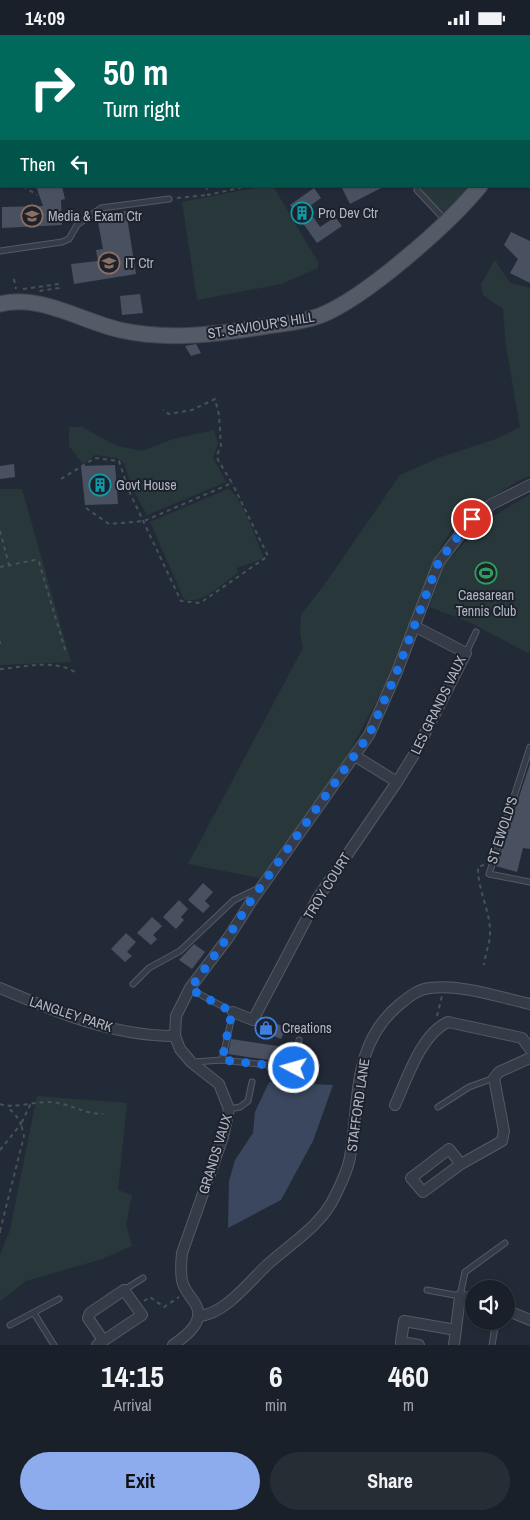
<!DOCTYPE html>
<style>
body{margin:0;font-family:"Archivo Narrow",sans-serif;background:#272d35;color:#f1f3f6;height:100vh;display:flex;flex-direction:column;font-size:19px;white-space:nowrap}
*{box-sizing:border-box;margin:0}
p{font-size:16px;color:#9fa3a8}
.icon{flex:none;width:28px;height:28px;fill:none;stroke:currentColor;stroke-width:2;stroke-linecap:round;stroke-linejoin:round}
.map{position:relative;height:1310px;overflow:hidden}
.details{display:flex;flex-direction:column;background:#1a2029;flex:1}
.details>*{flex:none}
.guide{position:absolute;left:0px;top:0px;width:530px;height:152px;box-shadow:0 1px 4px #0004,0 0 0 1px #383e46;background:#00695c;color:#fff;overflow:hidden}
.fabs{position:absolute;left:465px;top:1245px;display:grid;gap:10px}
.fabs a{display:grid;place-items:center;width:50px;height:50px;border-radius:50%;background:#1a2029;box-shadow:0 1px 4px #0004,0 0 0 1px #383e46;font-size:25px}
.pin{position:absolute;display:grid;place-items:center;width:42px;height:42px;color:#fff;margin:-21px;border:2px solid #fff;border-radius:50%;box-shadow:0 1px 5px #0007}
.me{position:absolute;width:55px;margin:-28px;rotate:276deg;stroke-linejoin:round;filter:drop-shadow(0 0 4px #0008)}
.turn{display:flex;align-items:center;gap:18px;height:105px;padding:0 20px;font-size:22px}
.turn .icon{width:65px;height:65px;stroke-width:2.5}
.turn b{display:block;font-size:35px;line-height:42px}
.then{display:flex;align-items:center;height:48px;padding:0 20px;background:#0003;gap:10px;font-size:19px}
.eta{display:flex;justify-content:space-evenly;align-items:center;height:85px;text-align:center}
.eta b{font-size:30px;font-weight:700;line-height:35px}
.action{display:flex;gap:10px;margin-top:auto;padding:10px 20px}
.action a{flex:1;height:58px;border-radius:30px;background:#8daced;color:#111;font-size:20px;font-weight:700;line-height:58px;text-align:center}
.action a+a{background:#272d35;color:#f1f3f6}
.status{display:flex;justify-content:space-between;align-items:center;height:35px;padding:0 25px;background:#1a2029;direction:ltr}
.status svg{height:14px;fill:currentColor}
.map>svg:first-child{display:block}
</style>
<div class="status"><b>14:09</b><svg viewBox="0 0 49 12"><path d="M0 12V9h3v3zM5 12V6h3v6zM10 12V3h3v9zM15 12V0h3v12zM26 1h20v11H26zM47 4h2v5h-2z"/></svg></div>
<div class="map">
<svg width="530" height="1310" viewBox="0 0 530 1310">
<rect width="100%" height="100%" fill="#232a37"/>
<g fill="#28383a">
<path d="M263 151H273L318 227V233L281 249 197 265 182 167Z"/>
<path d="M415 151H473L442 182Z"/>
<path d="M495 225 510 248 530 253V441L518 446 483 468 451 496 437 518 383 654 346 723 260 843 188 829 303 613 300 596 301 580 327 546 400 440 438 423 499 403 520 392 506 311 503 274 483 260 481 249Z"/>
<path d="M69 392H82L117 411 142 416 173 404 214 395 218 408 213 423 226 447 147 480 131 451 124 428 117 423 95 420 83 429 69 411Z"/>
<path d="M0 454H22L71 627 0 630Z"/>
<path d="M228 454C242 461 257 507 264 523L237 533 238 538C224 547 201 571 184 564L150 487Z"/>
<path d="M530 459V616L528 618 469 587 429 572 445 529 484 487Z"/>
<path d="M37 1061 127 1068 118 1155 132 1160 126 1190 132 1211 102 1224 26 1246 0 1266V1220L10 1195Z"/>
</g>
<path fill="#3a475e" d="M269 1047 333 1050 313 1106 281 1165 228 1193 229 1146 235 1125 253 1098 255 1077Z"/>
<g fill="#495160">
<path d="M36 151H62L65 164 61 165 62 190 2 193V172L43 171Z"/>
<path d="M341 151H385L350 169Z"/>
<path d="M314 153 321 163 307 173 320 192 335 182 342 191 317 208 290 170Z"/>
<path d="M126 176 136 239 74 249 71 229 98 226 96 215 103 214 97 181Z"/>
<path d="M511 197 530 206V248L510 238 518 224 504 210Z"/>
<path d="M140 259 143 278 122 280 120 261Z"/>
<path d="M196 309 201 318 191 321 185 311Z"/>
<path d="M14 429 15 442 0 444V431Z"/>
<path d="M115 430 118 469 85 470 81 431Z"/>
<path d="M530 729V814L523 813 517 837 496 831Z"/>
<path d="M203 848 213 857 205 866 210 871 203 878 188 865Z"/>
<path d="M179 865 188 874 181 882 184 885 176 894 163 882Z"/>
<path d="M152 882 162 891 153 900 157 904 151 910 137 898Z"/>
<path d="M126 898 136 907 127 917 132 921 125 927 111 914Z"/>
<path d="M194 909 205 917 192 934 179 925Z"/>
<path d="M262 982 286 993 281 1004 255 993Z"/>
<path d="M231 1004 284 1012 282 1027 228 1019Z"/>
</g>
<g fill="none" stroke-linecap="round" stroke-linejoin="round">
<g stroke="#545a65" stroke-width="7">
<g id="lane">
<path d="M35 0 36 1"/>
<path d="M120 0V1"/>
<path d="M218 0V1"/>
<path d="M313 0 314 1"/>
<path d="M410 0 412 1"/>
<path d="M0 1 2 0"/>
<path d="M417 155 446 186"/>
<path d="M0 216 62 207 69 204 77 190 101 173 169 164"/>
<path d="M466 618 476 597"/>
<path d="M530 712 489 839 530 847"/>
<path d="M133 949 149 933 180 916 234 865 259 853"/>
<path d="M190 954 233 977 222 1025"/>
<path d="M194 1027 222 1025 294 1033 299 1005"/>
<path d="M438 1072 469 1052 494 1043"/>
<path d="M229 1074 240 1072 248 1066 252 1047"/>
<path d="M124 1255 143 1243"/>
<path d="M427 1255 460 1261 465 1237 505 1208"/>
<path d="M34 1278 54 1310"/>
<path d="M10 1290 59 1264"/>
<path d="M492 1310 496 1286"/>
</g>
</g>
<g stroke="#545a65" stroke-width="12">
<g id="street">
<path d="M474 0 475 1"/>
<path d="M529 124 530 130"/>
<path d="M397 747 415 718 466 618 414 591"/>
<path d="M0 953C56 977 112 1001 175 1001"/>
<path d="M233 977 253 985 317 864 397 747 355 721"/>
<path d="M395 1070C407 1044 421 999 448 987L522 1003 530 1014"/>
<path d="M461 1129 449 1114 411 1143 423 1157 461 1129 502 1106 504 1096 494 1043 499 1037 530 1023"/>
<path d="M506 1275 530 1285"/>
<path d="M199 1281C225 1279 248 1248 267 1230 290 1209 322 1190 335 1161 341 1149 348 1135 350 1122 360 1066 351 1009 400 969 409 962 418 954 430 953 462 949 498 962 530 969"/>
<path d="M97 1310 142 1280 124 1255 90 1278 88 1283 103 1305"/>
<path d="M173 1310C186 1301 205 1287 196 1270 192 1263 186 1257 183 1249 180 1240 181 1228 182 1218L223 1102 229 1074 219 1049 191 1027 180 1014 175 1001 176 981 190 953 228 903 253 864 369 700 396 639 439 527 472 484 492 469 530 450"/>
<path d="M419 1310 401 1307 404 1286 456 1295"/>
<path d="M454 1310 460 1261 474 1264"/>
</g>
</g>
<g stroke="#404550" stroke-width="17">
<g id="primary">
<path d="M529 42 530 35"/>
<path d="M0 269C41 259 81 286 120 295 169 306 219 299 267 291 284 289 302 287 319 281 364 264 449 189 480 151"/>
</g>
</g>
<g stroke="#455357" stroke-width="2" stroke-dasharray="4 4" stroke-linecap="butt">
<path d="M23 151 37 160"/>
<path d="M206 151 208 160 248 151"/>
<path d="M177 163 208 160"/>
<path d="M14 244 16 254"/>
<path d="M23 254 59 249V253L39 256"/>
<path d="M61 444 95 423 119 426 128 454 181 566 200 568 268 521 232 448"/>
<path d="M86 473 109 489 144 486 232 448 218 425 217 420 221 411 219 380 215 364 192 375 169 379 163 375"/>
<path d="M0 496 9 530"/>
<path d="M0 532 35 525 39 527 66 618"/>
<path d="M0 606V609"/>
<path d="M0 634C25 632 53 624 75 637"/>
<path d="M484 830 478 832C478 857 489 872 490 895 491 906 485 919 484 930"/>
<path d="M437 981 442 961"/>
<path d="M0 1069C13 1075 39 1064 58 1068 74 1071 86 1079 103 1079"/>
<path d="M0 1115 21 1089 15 1079 7 1072"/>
<path d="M0 1194V1201"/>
<path d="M0 1196 24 1101 21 1089 32 1066"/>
<path d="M144 1266 150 1262 164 1272 179 1262"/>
</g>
<use href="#lane" stroke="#363c47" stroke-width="5"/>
<use href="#street" stroke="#363c47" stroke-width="10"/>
<use href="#primary" stroke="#545b67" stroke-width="15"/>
</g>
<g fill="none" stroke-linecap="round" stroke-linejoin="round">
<path stroke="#1a73e8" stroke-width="9" stroke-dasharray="0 16.2" d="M294 1033 222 1025 232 977 190 954 228 902 252 864 369 700 396 639 439 526 472 484"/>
</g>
<defs>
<g id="building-ring" transform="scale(1.125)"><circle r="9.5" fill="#1c212c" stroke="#0f9aa8" stroke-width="1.5"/><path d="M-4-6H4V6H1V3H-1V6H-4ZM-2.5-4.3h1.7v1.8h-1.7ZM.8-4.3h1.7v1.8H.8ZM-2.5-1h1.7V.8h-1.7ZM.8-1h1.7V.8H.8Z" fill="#0f9aa8"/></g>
<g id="university-ring" transform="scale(1.125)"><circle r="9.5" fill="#1c212c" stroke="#8d6e63" stroke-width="1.5"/><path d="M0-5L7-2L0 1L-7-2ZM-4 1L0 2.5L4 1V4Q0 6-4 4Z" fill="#8d6e63"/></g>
<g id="stadium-ring" transform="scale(1.125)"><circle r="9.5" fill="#1c212c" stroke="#2e9e5b" stroke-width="1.5"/><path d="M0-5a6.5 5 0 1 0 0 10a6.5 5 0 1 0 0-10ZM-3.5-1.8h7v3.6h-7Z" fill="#2e9e5b"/></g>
<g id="shop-ring" transform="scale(1.125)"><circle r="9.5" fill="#1c212c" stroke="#3f7fe0" stroke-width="1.5"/><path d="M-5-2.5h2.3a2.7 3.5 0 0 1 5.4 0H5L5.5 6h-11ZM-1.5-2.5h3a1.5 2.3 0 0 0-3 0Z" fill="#3f7fe0"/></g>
</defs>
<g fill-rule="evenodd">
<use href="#building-ring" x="302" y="178"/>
<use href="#university-ring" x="32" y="181"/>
<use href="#university-ring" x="109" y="228"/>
<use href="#building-ring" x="100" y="450"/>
<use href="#stadium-ring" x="486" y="538"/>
<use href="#shop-ring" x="266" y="993"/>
</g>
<g text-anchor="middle" stroke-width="4" stroke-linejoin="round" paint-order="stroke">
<g font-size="14" fill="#b1b7c3" stroke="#1c212c" text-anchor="start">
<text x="318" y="183">Pro Dev Ctr</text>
<text x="48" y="186">Media &amp; Exam Ctr</text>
<text x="125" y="233">IT Ctr</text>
<text x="116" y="455">Govt House</text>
<text x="486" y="565" text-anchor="middle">Caesarean<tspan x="486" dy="16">Tennis Club</tspan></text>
<text x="282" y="998">Creations</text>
</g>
<g font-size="14" fill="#b1b7c3" stroke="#1c212c">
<text transform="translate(261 290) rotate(-9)" y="5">ST. SAVIOUR'S HILL</text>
<text transform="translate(438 670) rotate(-64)" y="5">LES GRANDS VAUX</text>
<text transform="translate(502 795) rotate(-72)" y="5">ST EWOLD'S</text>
<text transform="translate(327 851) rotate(-58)" y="5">TROY COURT</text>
<text transform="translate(71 979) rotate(18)" y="5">LANGLEY PARK</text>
<text transform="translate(358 1070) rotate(-82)" y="5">STAFFORD LANE</text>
<text transform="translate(215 1119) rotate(-73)" y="5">GRANDS VAUX</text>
</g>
</g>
</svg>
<div class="fabs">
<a><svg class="icon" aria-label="sound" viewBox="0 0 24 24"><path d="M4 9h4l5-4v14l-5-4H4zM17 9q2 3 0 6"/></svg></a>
</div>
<div class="pin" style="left:472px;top:484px;background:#d93025"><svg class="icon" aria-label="arrive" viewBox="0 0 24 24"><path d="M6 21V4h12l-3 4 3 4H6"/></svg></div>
<svg class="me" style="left:294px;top:1033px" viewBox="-20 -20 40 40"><circle r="17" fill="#1a73e8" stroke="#fff" stroke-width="3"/><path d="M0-11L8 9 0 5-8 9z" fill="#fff"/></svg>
<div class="guide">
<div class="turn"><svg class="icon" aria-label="right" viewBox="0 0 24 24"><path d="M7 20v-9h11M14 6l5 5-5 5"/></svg><div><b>50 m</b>Turn right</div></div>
<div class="then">Then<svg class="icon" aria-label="left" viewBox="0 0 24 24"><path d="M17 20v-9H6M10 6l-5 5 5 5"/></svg></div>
</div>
</div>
<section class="details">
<div class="eta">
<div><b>14:15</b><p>Arrival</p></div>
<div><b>6</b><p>min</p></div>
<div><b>460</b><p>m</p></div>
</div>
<div class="action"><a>Exit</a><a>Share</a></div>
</section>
